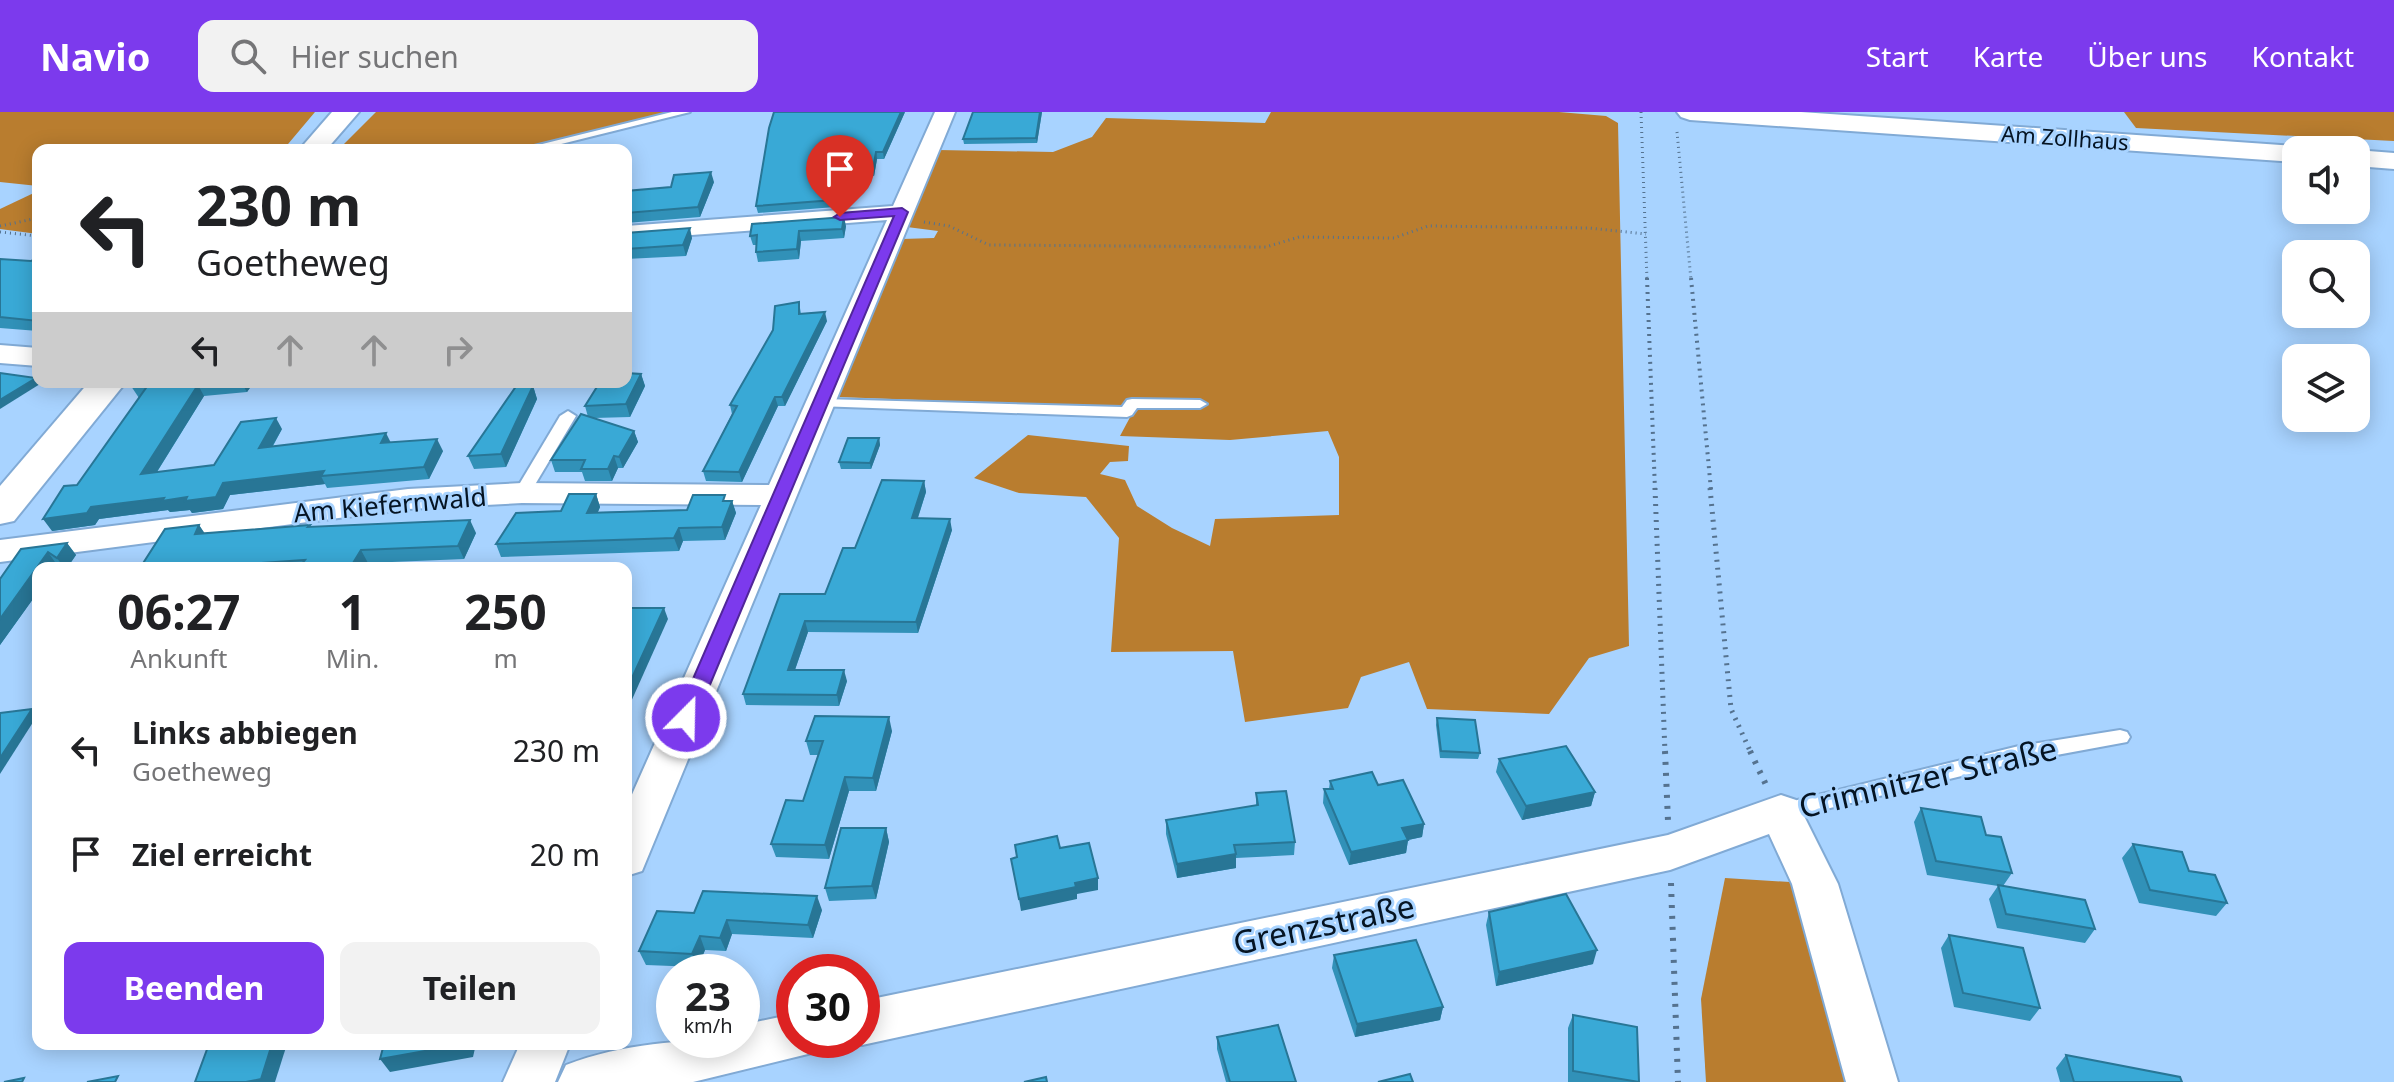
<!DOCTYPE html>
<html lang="de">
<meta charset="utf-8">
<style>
body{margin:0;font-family:"Noto Sans",sans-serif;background:#f2f2f2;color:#202124;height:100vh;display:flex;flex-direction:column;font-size:30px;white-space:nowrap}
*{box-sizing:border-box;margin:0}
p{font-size:26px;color:#757577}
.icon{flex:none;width:44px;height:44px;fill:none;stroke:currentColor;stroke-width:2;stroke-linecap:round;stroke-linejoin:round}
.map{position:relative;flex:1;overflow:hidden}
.side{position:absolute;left:32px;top:450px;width:600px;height:488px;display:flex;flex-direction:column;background:#fff;border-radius:16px;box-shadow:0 4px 20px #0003}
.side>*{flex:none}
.guide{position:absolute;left:32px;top:32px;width:600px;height:244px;border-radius:16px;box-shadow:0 4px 20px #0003;background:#fff;color:#202124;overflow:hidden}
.fabs{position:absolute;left:2282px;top:24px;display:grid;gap:16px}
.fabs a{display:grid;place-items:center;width:88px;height:88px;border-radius:16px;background:#fff;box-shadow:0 4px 20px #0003;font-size:40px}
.speed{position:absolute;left:656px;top:842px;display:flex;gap:16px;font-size:40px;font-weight:700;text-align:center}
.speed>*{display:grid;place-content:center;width:104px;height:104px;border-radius:50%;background:#fff;box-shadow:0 4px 20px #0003;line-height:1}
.speed small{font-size:20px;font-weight:400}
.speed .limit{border:12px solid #d22;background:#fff;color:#111}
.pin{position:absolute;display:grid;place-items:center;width:68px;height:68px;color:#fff;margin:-82px -34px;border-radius:50% 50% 50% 0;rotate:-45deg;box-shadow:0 0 8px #0007}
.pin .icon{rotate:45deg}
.me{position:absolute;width:88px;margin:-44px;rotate:23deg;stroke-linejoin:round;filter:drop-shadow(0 0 6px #0008)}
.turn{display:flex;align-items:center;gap:28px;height:168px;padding:0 32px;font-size:36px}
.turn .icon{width:104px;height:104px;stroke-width:2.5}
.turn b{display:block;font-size:56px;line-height:68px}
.lanes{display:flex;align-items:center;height:76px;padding:0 32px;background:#0003;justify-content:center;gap:40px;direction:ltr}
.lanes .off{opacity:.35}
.eta{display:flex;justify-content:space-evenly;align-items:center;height:136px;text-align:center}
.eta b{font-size:48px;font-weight:700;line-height:56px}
.cta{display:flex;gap:16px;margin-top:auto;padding:16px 32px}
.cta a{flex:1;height:92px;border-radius:16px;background:#7c3aed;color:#fff;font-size:32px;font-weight:700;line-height:92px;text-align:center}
.cta a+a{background:#f2f2f2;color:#202124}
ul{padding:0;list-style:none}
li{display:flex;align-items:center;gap:24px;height:104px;padding:0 32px}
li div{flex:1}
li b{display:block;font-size:30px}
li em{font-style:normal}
header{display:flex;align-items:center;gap:48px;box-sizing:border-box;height:112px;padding:0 40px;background:#7c3aed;color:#fff}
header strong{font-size:38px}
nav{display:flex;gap:44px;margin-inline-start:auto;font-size:28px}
.search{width:560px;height:72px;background:#f2f2f2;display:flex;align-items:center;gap:20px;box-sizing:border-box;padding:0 28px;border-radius:16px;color:#757577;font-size:30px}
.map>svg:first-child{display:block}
</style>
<header>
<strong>Navio</strong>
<div class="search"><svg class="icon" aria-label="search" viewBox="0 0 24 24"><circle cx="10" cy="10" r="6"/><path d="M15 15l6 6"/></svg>Hier suchen</div>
<nav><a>Start</a><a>Karte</a><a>Über uns</a><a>Kontakt</a></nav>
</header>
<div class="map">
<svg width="2394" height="970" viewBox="0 0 2394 970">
<rect width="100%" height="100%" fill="#a8d3ff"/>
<g fill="#b97d2f">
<path d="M0 0H315L283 38H38V74L0 70Z"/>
<path d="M376 0H673L511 38H338Z"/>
<path d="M1271 0H1559L1606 4 1618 11 1629 534 1589 546 1549 602 1427 597 1409 550 1361 565 1348 596 1245 610 1233 539 1111 540 1119 426 1086 385 1019 381 974 366 1028 323 1129 334 1128 349 1110 350 1100 362 1125 368 1137 394 1172 416 1210 434 1215 407 1339 403V345L1328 319 1230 328 1120 324 1135 296 839 285 902 127 934 126 938 119 907 115 938 38 1053 40 1092 25 1106 6 1265 11Z"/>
<path d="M2124 0H2394V29L2136 16Z"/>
<path d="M38 79V122L0 117V97Z"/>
<path d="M1725 766 1790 770 1855 970H1706L1701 887Z"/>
</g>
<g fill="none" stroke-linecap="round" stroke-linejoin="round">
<g stroke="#81aad5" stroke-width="4">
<g id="service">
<path d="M672 0H690L537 38H518Z"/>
<path d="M822 287 1122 295 1127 288 1132 287 1200 288 1207 292 1200 296H1137L1132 303 1127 305 817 294V288Z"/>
<path d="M568 299 576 304 530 381 528 384H516L514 381 560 304Z"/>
<path d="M2120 618 2127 620 2130 625 2127 630 2019 650 1781 708 1773 706 1770 700 1773 694 1781 692 2019 634Z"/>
</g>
</g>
<g stroke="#81aad5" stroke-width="4">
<g id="minor">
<path d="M935 0H955L642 759 626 764V696L761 393 522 391 408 397 0 450V428L408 377 522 371 769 373 887 108 626 128V114L893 94Z"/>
<path d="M0 233 38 236V254L0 251Z"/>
<path d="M1781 683 1796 688 1838 772 1898 970H1846L1792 772 1769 722 1670 758 862 933 848 928H862V889L1668 723Z"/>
<path d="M794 902V928H818L812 941 693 970H558L566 953C624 931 681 928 742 928V913Z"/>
<path d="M520 932H570L555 970H503Z"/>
</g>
</g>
<g stroke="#81aad5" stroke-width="4">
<g id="tertiary">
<path d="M1677 0H1801L2296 34 2307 38H2296V50L1690 8 1681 5Z"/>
<path d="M2355 38H2356L2394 41V57L2356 54Z"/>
</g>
</g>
<g stroke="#81aad5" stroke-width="4">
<g id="secondary">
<path d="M332 0H359L326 38H299Z"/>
<path d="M89 270H126L14 409 0 412V374Z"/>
</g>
</g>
<g stroke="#55728f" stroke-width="3" stroke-dasharray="1 4" stroke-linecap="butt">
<path d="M1641 0 1647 168"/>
<path d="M1677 20 1691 168"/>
<path d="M924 110 949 114 989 133 1266 135 1299 125 1394 126 1428 114 1589 116 1646 122"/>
<path d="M0 114 38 106"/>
<path d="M0 120 38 124"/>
</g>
<g stroke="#55728f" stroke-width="4" stroke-dasharray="2 5" stroke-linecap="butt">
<path d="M1647 166 1655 378"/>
<path d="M1691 166 1711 378"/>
</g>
<g stroke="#55728f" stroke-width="5" stroke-dasharray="2 6" stroke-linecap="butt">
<path d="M1655 376 1665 641"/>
<path d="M1710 376 1731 597 1751 641"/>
</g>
<g stroke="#55728f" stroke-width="6" stroke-dasharray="3 8" stroke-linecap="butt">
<path d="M1665 639 1668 709"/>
<path d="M1750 639 1767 675"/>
<path d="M1671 771 1678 970"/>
</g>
<use href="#service" fill="#fff" fill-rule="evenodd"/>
<use href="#minor" fill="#fff" fill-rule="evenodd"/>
<use href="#tertiary" fill="#fff" fill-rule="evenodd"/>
<use href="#secondary" fill="#fff" fill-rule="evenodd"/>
</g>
<g fill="#3191b8">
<path d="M905 0 884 47H877L874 64 852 65 848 94 758 101 756 94Z"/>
<path d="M973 0H1042L1037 31 964 32 963 27Z"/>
<path d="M714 70 700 105 626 111V79L671 75Z"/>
<path d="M846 114 844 126 801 129 799 147 758 150 756 140V133H753L750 124Z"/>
<path d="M626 121 692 126 686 144 626 147Z"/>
<path d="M38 145V219L0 216V147L31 149Z"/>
<path d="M799 190 801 202 827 209 785 294H778L742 370 706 369 703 359 732 302 730 293Z"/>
<path d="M641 262 645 274 630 305 594 306 634 319 638 330 623 356H618L612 369H585L582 360H555L551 348 588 305 585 294Z"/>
<path d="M135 270H254L247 280 204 284 157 360 214 353 282 317 273 334 391 331 443 339 429 367 327 376 325 372 230 383 223 397 192 401 190 398 170 400 168 398 99 407 95 413 52 419 77 373 139 286 131 274Z"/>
<path d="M533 274 537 287 506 355 474 357 468 344Z"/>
<path d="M879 326 880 333 871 357H841L839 350Z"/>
<path d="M924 369 926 380 918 406 952 418 918 521 808 520 795 558 847 569 839 594 746 593 743 582 825 482 855 436Z"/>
<path d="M596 382 600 395 598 400 687 398 727 389H732L736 401 725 428 683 429 679 439 501 445 496 432Z"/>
<path d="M199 413 204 421 310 413 311 415 476 421 464 447 368 451 365 456H140Z"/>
<path d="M67 431 76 443 67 456H62L57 453 55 456H38V480L0 533V467Z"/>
<path d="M1437 606 1480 641 1478 647 1440 646 1436 613Z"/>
<path d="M892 619 876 679H849L829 747 776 745 771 732 803 689 818 643H810L806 629Z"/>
<path d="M1499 647 1595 680 1591 694 1522 708 1496 660Z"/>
<path d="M1330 669 1378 673 1424 712 1422 725 1408 728 1406 741 1349 753 1323 691 1324 677H1329Z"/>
<path d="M1256 681 1295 730 1294 743 1236 746V756L1177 766 1166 722V708L1256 694Z"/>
<path d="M1921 696 1986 723 2012 761 2003 774 2095 817 2085 831 1997 816 1989 787 1998 774 1927 763 1914 710Z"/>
<path d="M886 716 889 730 876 787 829 789 825 776Z"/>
<path d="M2133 732 2189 759 2227 791 2216 804 2139 791 2122 746Z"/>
<path d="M822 798 813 826 732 822 726 839 705 838 698 855 646 853 639 839 694 801Z"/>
<path d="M1489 800 1593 852 1496 874 1486 813Z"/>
<path d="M1949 823 2040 896 2030 909 1954 895 1941 836Z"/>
<path d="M1334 843 1443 895 1440 908 1355 925 1332 856Z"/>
<path d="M1573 903 1639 970H1568V916Z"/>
<path d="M1217 925 1296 970H1226L1217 937Z"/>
<path d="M2066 943 2182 970H2060L2056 956Z"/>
</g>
<g fill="#287696">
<path d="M901 0H905L884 47 883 40Z"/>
<path d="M1040 0H1042L1037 31 1036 26Z"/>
<path d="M876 40 877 47 874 64 873 57Z"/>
<path d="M851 58 852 65 848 94 847 87Z"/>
<path d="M711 60 714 70 700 105 698 95Z"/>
<path d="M844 105 846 114 844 126 842 117Z"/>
<path d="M690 116 692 126 686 144 683 133Z"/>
<path d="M799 119 801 129 799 147 797 137Z"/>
<path d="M825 200 827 209 785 294 782 285Z"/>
<path d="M641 262 645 274 630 305 626 292Z"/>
<path d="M36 266 40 272 0 297V288Z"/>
<path d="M241 270H254L247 280Z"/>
<path d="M198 273 204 284 148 374 141 362Z"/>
<path d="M533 274 537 287 506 355 501 342Z"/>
<path d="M775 285 778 294 742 370 739 360Z"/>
<path d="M276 306 282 317 265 347 259 336Z"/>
<path d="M634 319 638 330 623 356 619 345Z"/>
<path d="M386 321 392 333 381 331Z"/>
<path d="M879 326 880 333 871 357 870 351Z"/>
<path d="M437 327 443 339 429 367 424 355Z"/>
<path d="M614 344 618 356 612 369 608 357Z"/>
<path d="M324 359 321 364 325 372 230 383 223 397 192 401 190 398 170 400 168 398 99 407 95 413 52 419 43 407 91 395 164 386 223 371Z"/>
<path d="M924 369 926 380 914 417 912 406Z"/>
<path d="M596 382 600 395 592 413 587 401Z"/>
<path d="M732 389 736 401 725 428 722 415Z"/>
<path d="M950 407 952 418 918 521 916 510Z"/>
<path d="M470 408 476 421 464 447 458 434Z"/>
<path d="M199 413 208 426 195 422Z"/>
<path d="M679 416 683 429 679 439 674 426Z"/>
<path d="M67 431 76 443 67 456H64L57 446Z"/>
<path d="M361 438 368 451 365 456H356L353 451Z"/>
<path d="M48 440 57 453 55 456H38V480L0 533V507Z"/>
<path d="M664 496 668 507 626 601V579Z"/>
<path d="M805 509 808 520 791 569 788 558Z"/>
<path d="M844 558 847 569 839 594 837 583Z"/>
<path d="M32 597 37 604 0 662V646Z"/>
<path d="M889 605 892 619 876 679 873 666Z"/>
<path d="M626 638 630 647 626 655Z"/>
<path d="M845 665 849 679 829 747 825 733Z"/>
<path d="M1595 680 1591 694 1522 708 1526 694Z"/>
<path d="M1424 712 1422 725 1408 728 1406 741 1349 753 1351 740 1402 716Z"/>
<path d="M886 716 889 730 876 787 872 774Z"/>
<path d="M1236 742V756L1177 766V752Z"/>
<path d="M1098 766V778L1077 782V787L1021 799 1019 787 1075 771Z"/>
<path d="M817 784 822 798 813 826 808 813Z"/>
<path d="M727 808 732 822 726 839 720 826Z"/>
<path d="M700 824 705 838 698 855 692 842Z"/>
<path d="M1597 838 1593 852 1496 874 1499 860Z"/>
<path d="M1443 895 1440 908 1355 925 1357 912Z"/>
<path d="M272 932H287L275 970H246Z"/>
<path d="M464 932H476L473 945 390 960 380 947Z"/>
</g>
<g fill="#39a9d6" stroke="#287696" stroke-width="2">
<path d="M774 0H901L883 40H876L873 57 851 58 847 87 756 94 769 16Z"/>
<path d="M973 0H1040L1036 26 963 27Z"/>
<path d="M711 60 698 95 626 101V79L671 75 674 63Z"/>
<path d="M844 105 842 117 799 119 797 137 756 140 757 123 750 124 752 112Z"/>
<path d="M690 116 683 133 626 137V121Z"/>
<path d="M38 145V209L0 205V147L31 149Z"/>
<path d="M799 190V202L825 200 782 285H775L739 360 703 359 737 294 730 293 773 218 775 194Z"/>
<path d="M0 261 36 266 0 288Z"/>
<path d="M626 261 641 262 626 292 585 294 600 270H626Z"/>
<path d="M135 270H228L198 273 141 362 214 353 241 310 276 306 259 336 386 321 381 331 437 327 424 355 321 364 324 359 223 371 216 385 185 389 187 385 162 389 164 386 91 395 87 401 43 407 64 374 77 373 148 273 131 274Z"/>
<path d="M519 270H525L533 274 501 342 468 344Z"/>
<path d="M581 302 634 319 619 345 614 344 608 357H581L585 348H551Z"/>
<path d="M848 326H879L870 351 839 350Z"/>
<path d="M882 368 924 369 912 406 950 407 916 510 805 509 788 558H844L837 583 743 582 780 482H825L843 436H855Z"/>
<path d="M569 382H596L587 401 687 398 693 383H725L723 389H732L722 415 679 416 674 426 496 432 516 401 561 399Z"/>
<path d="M470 408 458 434 361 438 353 451 301 453 305 448 188 456H140L165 417 199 413 195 422 310 413 308 415Z"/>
<path d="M67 431 57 446 48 440 0 507V467L21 437Z"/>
<path d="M626 496H664L626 579Z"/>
<path d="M32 597 0 646V601Z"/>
<path d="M815 604 889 605 873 666 845 665 825 733 771 732 786 688 803 689 823 629H806Z"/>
<path d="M1437 606 1475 608 1480 641 1441 639Z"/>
<path d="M1566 634 1595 680 1526 694 1499 647Z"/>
<path d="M1372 660 1378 673 1403 668 1424 712 1402 716 1408 728 1351 740 1324 677H1333L1330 669Z"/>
<path d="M1286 679 1295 730 1234 733 1236 742 1177 752 1166 708 1258 693 1256 681Z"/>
<path d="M1921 696 1981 705 1986 723 2001 725 2012 761 1936 749Z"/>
<path d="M841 716H886L872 774 825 776Z"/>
<path d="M1057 724 1060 736 1089 731 1098 766 1075 771 1076 775 1019 787 1011 747 1017 745 1015 733Z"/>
<path d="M2133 732 2182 740 2189 759 2215 763 2227 791 2150 778Z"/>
<path d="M1998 773 2085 788 2095 817 2006 802Z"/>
<path d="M703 779 817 784 808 813 727 808 720 826 700 824 692 842 639 839 657 799 694 801Z"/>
<path d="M1566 782 1597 838 1499 860 1489 800Z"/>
<path d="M1949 823 2023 836 2040 896 1963 881Z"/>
<path d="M1416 828 1443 895 1357 912 1334 843Z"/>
<path d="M1573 903 1637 915 1639 970 1573 959Z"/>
<path d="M1278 913 1296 970H1230L1217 925Z"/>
<path d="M209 932H272L261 967 246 970H195Z"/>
<path d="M384 932H464L380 947Z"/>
<path d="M2066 943 2180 965 2182 970H2074Z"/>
<path d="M1410 962 1413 970H1378Z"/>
<path d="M118 964 115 970H87Z"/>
<path d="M1046 965 1047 970H1024Z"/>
<path d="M24 966 22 970H4Z"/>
</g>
<path fill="#7c3aed" stroke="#51269a" stroke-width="2" d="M902 96 908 100 696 606 694 611H679L676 606 894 104 840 108 834 105 840 101Z"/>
<g text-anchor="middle" stroke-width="6" stroke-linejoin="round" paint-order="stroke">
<g font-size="22" fill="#051423" stroke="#a8d3ff">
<text transform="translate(2065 26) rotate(4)" y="8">Am Zollhaus</text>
</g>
<g font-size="26" fill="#051423" stroke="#a8d3ff">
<text transform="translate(390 393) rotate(-5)" y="9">Am Kiefernwald</text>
</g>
<g font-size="32" fill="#051423" stroke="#a8d3ff">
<text transform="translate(1928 666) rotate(-13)" y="11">Crimnitzer Straße</text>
<text transform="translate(1324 813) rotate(-12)" y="11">Grenzstraße</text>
</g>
</g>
</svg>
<div class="fabs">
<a><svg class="icon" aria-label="sound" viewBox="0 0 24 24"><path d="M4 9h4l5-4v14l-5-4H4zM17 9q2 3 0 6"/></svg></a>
<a><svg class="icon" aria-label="search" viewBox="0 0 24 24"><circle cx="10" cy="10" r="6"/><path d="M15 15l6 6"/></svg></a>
<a><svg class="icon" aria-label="layers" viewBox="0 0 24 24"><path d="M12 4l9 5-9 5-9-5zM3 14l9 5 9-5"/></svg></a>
</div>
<div class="speed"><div>23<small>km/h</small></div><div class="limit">30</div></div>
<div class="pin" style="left:840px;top:105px;background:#d93025"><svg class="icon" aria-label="arrive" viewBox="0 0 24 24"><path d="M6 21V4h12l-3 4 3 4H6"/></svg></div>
<svg class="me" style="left:686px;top:606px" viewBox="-20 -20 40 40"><circle r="17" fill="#7c3aed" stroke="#fff" stroke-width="3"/><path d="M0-11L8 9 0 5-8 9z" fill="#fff"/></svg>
<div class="guide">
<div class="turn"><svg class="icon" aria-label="left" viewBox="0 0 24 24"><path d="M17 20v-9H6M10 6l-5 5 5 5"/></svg><div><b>230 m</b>Goetheweg</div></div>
<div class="lanes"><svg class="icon" aria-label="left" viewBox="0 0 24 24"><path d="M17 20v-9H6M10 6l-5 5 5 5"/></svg><svg class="icon off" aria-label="ahead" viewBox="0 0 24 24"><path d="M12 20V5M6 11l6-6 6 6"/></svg><svg class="icon off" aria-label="ahead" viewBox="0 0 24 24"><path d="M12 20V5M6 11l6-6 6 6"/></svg><svg class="icon off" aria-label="right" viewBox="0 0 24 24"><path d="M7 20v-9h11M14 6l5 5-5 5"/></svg></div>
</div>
<section class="side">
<div class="eta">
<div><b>06:27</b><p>Ankunft</p></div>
<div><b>1</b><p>Min.</p></div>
<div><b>250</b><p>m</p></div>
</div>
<ul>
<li><svg class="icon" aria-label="left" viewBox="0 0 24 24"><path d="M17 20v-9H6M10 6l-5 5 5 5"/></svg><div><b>Links abbiegen</b><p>Goetheweg</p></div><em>230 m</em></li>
<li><svg class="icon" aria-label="arrive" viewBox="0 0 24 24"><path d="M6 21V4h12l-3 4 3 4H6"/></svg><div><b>Ziel erreicht</b></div><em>20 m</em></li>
</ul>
<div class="cta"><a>Beenden</a><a>Teilen</a></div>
</section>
</div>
